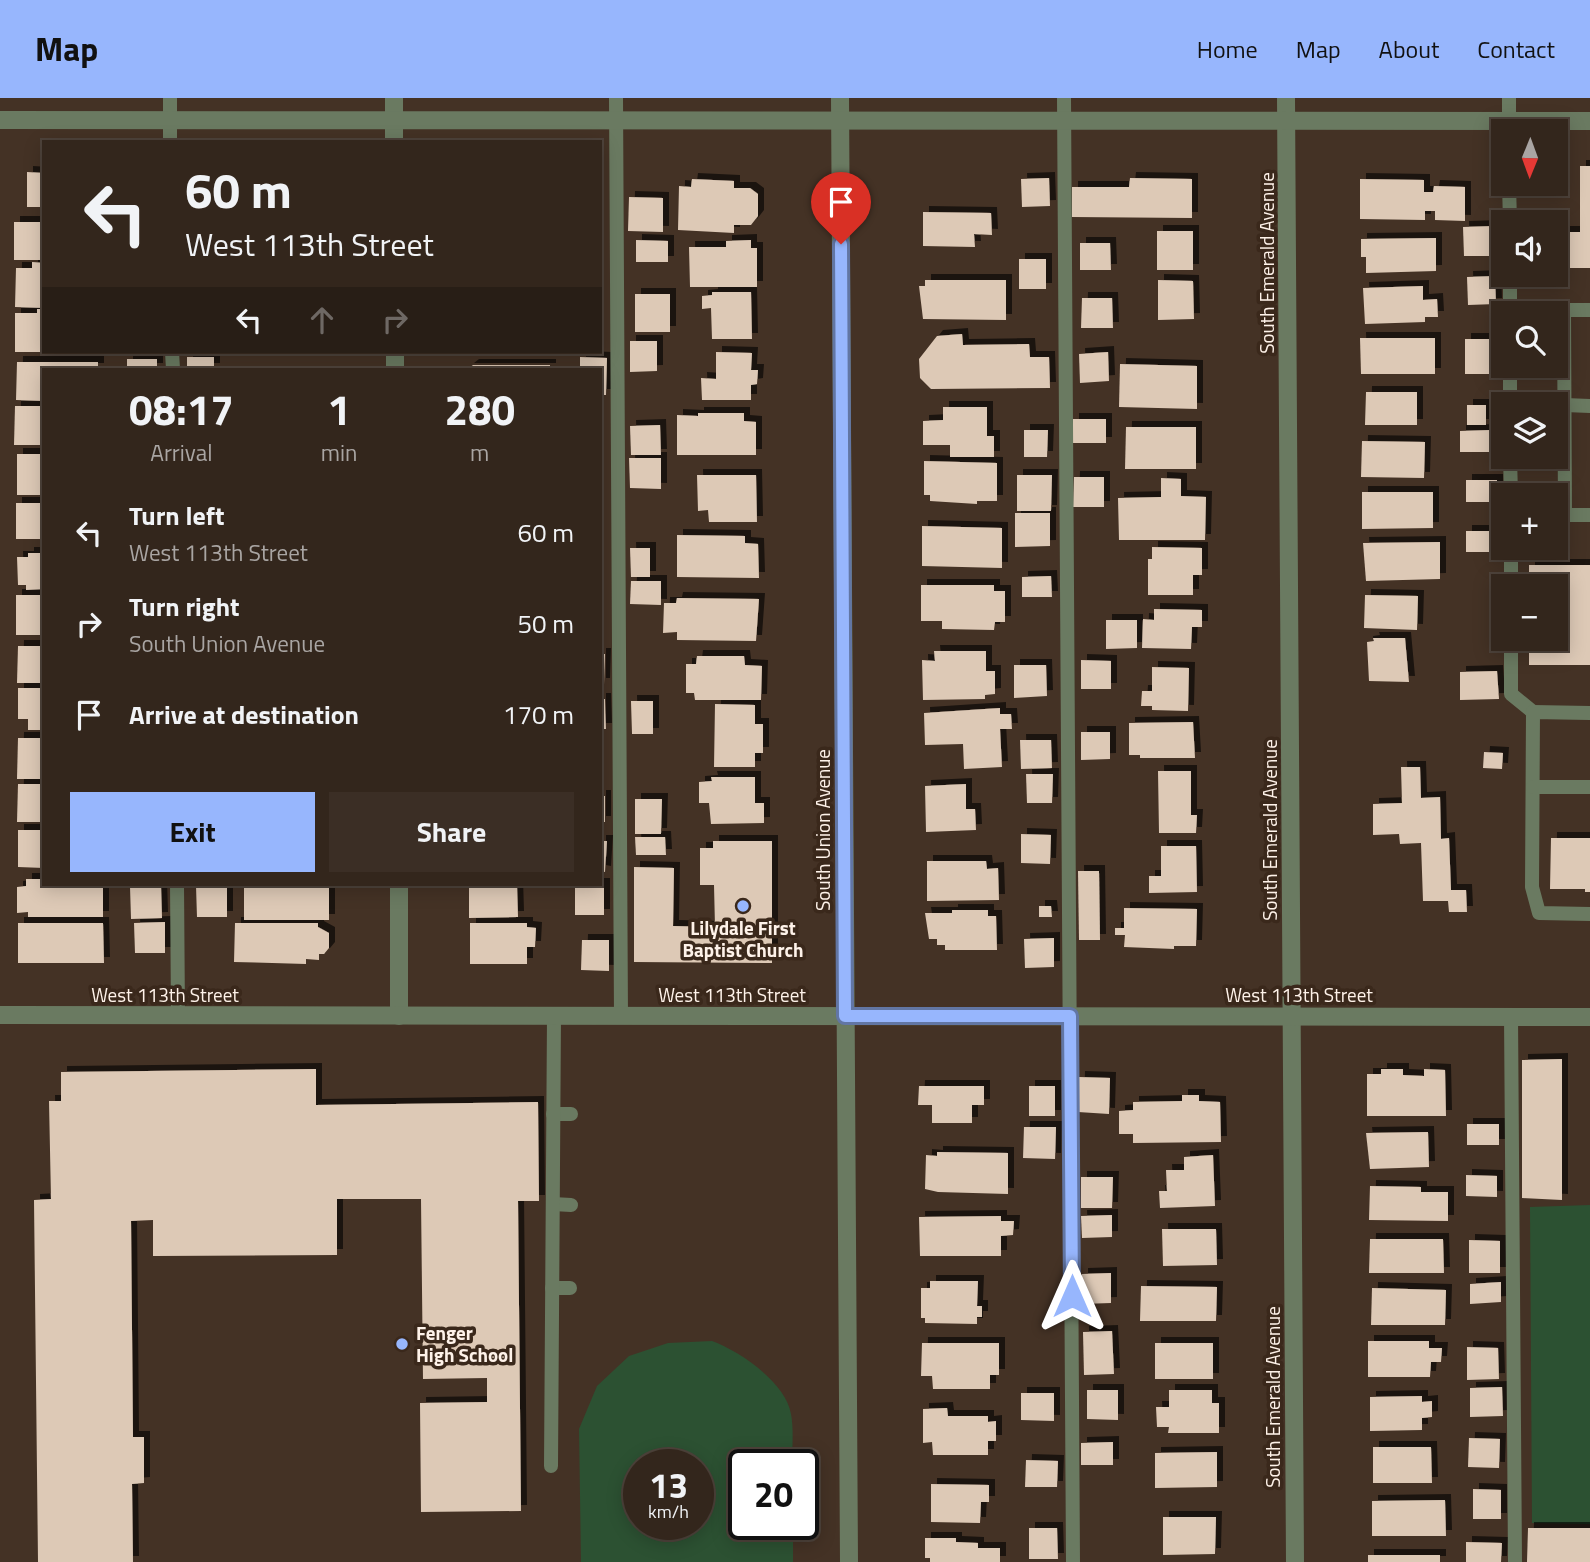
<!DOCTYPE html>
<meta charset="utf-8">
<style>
body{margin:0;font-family:"Titillium Web",sans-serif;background:#3b2e25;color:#f1f3f6;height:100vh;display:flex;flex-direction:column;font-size:26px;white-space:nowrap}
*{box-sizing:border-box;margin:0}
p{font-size:23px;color:#a9a5a3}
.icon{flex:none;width:38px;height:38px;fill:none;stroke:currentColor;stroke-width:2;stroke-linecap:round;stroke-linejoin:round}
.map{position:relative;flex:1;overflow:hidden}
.drawer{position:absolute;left:42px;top:270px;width:560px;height:518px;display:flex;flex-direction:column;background:#33261c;border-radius:0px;box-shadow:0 4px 18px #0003,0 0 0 2px #4e433b}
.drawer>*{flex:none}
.hud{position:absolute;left:42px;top:42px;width:560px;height:214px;border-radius:0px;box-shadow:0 4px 18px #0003,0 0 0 2px #4e433b;background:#33261c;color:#f1f3f6;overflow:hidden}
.needle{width:46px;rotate:181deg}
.controls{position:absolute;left:1491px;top:21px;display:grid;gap:14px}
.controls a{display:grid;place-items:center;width:77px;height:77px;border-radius:0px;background:#33261c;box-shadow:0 4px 18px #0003,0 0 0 2px #4e433b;font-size:35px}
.speed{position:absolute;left:623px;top:1351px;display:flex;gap:14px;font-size:35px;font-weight:700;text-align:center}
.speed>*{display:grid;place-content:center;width:91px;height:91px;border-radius:50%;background:#33261c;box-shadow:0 4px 18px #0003,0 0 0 2px #4e433b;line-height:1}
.speed small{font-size:18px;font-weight:400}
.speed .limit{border:4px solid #111;border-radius:10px;background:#fff;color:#111}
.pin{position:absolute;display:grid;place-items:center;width:60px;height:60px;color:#fff;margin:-72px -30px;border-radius:50% 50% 50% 0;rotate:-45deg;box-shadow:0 0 7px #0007}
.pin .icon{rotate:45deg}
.me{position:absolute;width:77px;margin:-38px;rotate:0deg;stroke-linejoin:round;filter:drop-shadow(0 0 5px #0008)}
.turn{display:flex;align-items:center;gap:24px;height:147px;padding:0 28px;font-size:32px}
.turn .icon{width:91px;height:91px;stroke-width:2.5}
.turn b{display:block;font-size:49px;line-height:60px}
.lanes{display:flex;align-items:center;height:66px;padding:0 28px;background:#0003;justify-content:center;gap:35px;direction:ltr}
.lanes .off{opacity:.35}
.eta{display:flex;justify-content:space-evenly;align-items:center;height:119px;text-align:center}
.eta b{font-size:42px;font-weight:700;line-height:49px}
.primary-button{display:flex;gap:14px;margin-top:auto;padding:14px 28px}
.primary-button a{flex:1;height:80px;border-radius:0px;background:#97b6fd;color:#111;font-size:28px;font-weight:700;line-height:80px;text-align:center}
.primary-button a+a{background:#3b2e25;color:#f1f3f6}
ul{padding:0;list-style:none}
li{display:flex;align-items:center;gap:21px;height:91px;padding:0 28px}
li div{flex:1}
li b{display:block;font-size:26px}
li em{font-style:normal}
header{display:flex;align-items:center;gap:42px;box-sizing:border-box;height:98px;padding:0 35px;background:#97b6fd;color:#111}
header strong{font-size:33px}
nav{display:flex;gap:38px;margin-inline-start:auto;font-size:24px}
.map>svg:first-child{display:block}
</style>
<header>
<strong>Map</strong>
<nav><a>Home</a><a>Map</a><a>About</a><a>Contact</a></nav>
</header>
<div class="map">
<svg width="1590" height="1464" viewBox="0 0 1590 1464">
<defs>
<filter id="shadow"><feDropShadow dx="6" dy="-6" stdDeviation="0" flood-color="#0009"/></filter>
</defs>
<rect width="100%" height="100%" fill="#443225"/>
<g fill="#2c5132" fill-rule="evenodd">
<path d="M1590 1107V1426L1532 1425 1530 1109Z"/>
<path d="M712 1243C740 1253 786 1285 791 1316 794 1332 792 1351 792 1367H744V1426H793V1464H581L579 1331 597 1288 629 1258 668 1245ZM639 1367H698V1426H639Z"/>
</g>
<g fill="#ddc9b6" filter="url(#shadow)">
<path d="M1580 68H1590V170H1556V134H1580Z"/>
<path d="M27 74 44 75V109H27Z"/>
<path d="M1049 80 1050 108 1022 109 1021 81Z"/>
<path d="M1130 80 1192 81V120L1072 119V89H1129Z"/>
<path d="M692 81 734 83V90H750L758 96V118L751 127H734V135L678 132 679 88 691 89Z"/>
<path d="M1360 81 1424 82V94H1433L1434 88 1465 89V123L1435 122V113H1425V122L1360 121Z"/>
<path d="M629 99 663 100V134L628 133Z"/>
<path d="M923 114 991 115 992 137 974 136 975 149 923 148Z"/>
<rect x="14" y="124" width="30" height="38"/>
<path d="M1494 128 1495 158H1464L1463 129Z"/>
<rect x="1157" y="133" width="36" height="39"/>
<path d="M1436 140V173L1366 175V159H1361V141Z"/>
<path d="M636 142 668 143V164H636Z"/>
<path d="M751 142V150H757V189H690L689 149H726V143Z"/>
<path d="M1080 145H1110L1111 172H1080Z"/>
<rect x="1019" y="161" width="27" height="30"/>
<path d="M32 164 44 165V210L15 209 16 170H32Z"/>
<path d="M1495 178 1496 206 1468 207 1467 179Z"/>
<path d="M925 182H1006V222L923 221 919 188H925Z"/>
<path d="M1158 182 1193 183 1194 221 1158 222Z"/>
<path d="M1423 188V202L1437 201 1438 219H1425V224L1365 226 1363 190Z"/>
<path d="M712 194H751L752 241H712L711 210 702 211V198L712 197Z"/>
<rect x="635" y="196" width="35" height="38"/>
<path d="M1082 200H1112L1113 230H1081Z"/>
<path d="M37 211H44V254H15V215H37Z"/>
<path d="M962 236 963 247 1029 246 1030 259H1049L1050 290 931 291 920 280 919 261 937 238Z"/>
<path d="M1360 240H1435V276H1361Z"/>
<path d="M1465 241H1492L1493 276H1465Z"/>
<path d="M630 243H657V273L630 274Z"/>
<path d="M242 254H321L318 257H242Z"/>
<rect x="467" y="254" width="81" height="3"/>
<path d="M716 254 752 255 751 272H758L757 286 751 287V302H702L701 280 716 281Z"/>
<path d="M1108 254 1109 283 1080 285 1079 256Z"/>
<rect x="187" y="259" width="27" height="12"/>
<path d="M580 259 607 260 606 297H600V271H580Z"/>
<rect x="127" y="261" width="30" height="10"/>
<path d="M17 264H98V271H44V303L16 302Z"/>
<path d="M1120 266 1197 268V311L1119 309Z"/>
<path d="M473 267H550V271H468Z"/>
<path d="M1366 294H1417V327H1365Z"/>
<rect x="1467" y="307" width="19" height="20"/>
<path d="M15 308H44V347H14Z"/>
<path d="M943 309H987V338H994V359H950V347H923V323L943 322Z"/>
<path d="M698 315H744V323L756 324V357H677V317L698 318Z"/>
<rect x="1073" y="321" width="33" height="24"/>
<path d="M660 327 661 357H631L630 328Z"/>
<path d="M1126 329H1196V371H1125Z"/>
<path d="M1024 332H1048L1047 359H1024Z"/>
<path d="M1490 332V354H1460V333Z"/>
<path d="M1362 343 1425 344 1424 380 1361 379Z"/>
<rect x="17" y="356" width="27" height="41"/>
<path d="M629 360H661V391L630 390Z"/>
<path d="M924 363 997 365V403H977V406L930 403V397H924Z"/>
<path d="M697 377H756L757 424H709L708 412 698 413Z"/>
<path d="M1017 377H1052L1051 413H1017Z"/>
<path d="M1074 379H1104V409H1073Z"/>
<path d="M1161 380 1181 381V398L1206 399 1205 442H1119L1118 400 1161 399Z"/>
<rect x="1466" y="382" width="31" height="22"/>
<path d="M1362 394H1433V430L1362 431Z"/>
<rect x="16" y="405" width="28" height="36"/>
<path d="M1015 415H1050V448L1015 449Z"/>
<path d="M922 428 1002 430V470L922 468Z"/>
<rect x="1466" y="433" width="30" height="21"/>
<path d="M677 437 745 438V445L758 446 759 480 677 479Z"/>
<path d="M1440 444V481L1366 483 1363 445Z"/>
<path d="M1152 449 1202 450V477H1193V497H1148V461H1152Z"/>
<path d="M630 450H650V479H631Z"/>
<path d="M28 455H44V491L26 492V487H18L17 459H28Z"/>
<path d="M1529 467H1590V567H1529V541H1556V488H1529Z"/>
<path d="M1051 478 1052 499H1022V479Z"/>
<path d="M631 483H661V507L630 506Z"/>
<path d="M921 487H994V493H1005V524H995L994 532 942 531V523H921Z"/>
<rect x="16" y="497" width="28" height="40"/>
<path d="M1365 497 1418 498 1417 532 1364 530Z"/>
<path d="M677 500 759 501 756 543 677 542V534L663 535 664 505H676Z"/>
<path d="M1154 511 1202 512V529H1192L1191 551 1142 550 1143 521 1154 522Z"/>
<path d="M1106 522H1137V550L1106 551Z"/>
<path d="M1373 540H1405L1409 584 1369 583 1367 544 1374 543Z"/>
<path d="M18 548H44V585H17Z"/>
<path d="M934 553H986V573H995V596L985 597V601L923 602 922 562 935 563Z"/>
<path d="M600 556H605L604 586H600Z"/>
<path d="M697 558H744L745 567 762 568 761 602H695L694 595H686V566H696Z"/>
<path d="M1081 562 1111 563V591H1081Z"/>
<path d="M1014 567H1046L1047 598 1014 600Z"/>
<path d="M1152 569 1189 570 1188 613 1152 612V608H1141L1142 593H1152Z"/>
<path d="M1497 573 1499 601 1460 602V574Z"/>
<path d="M18 590H44V632H28V621H18Z"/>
<path d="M600 601H605L606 631H600Z"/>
<path d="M631 603H653V636H632Z"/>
<path d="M715 606 755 607V626H763V655H755V669H714Z"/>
<path d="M1000 610V616H1011L1012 631H1000L1002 669 964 671 963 646 925 647 924 615Z"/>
<path d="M1193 624 1195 660H1140V657H1129V625Z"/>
<path d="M1081 634H1110V661L1081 662Z"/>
<path d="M18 640H44V681H17Z"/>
<path d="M1020 642H1051L1052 670 1021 671Z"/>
<path d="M1484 654 1503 655 1502 671 1483 670Z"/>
<path d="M1401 669H1420L1421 700 1440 699 1441 741 1449 740 1451 792H1466L1467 814H1449L1448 803H1423L1421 745 1400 746 1399 736 1373 737V706L1402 705Z"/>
<path d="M1158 673H1191V717H1197L1196 735H1159Z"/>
<path d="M1026 676H1053L1052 705H1027Z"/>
<path d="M711 679H755V705H764V725L711 726 709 705H699V684L712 683Z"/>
<path d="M18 686H44V724H17Z"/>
<path d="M966 686V711H975L976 732 926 734 925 688Z"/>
<rect x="600" y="698" width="5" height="26"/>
<path d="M635 701H662L661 736H635Z"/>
<path d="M18 732H44V770L18 769Z"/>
<path d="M1021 736 1051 737 1050 766 1021 765Z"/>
<path d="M635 739H665L666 757H636Z"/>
<path d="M1551 740H1590V794H1585V791H1550Z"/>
<path d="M600 743H607L605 774 600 773Z"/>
<path d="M713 743H772V865L634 864V769L674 770 673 828 715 829 714 787H700V750H713Z"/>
<path d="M1161 748H1196L1197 794 1149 795V778H1161Z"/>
<path d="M927 763H986L987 771 998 770 999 802 927 803Z"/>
<path d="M1078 773H1099L1100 842H1079Z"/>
<path d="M26 781H44V786H103V819H28V814L17 815V789L26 788Z"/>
<rect x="244" y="786" width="85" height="36"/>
<path d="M469 786H517L518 819 469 820Z"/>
<rect x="575" y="786" width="29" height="31"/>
<path d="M161 788 162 820 131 821 130 789Z"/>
<path d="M196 788H227V819H197Z"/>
<path d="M1039 808H1051L1052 819H1039Z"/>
<path d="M1124 810 1197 811 1196 848H1174V851L1124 849 1125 837H1115V830H1124Z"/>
<path d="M952 812H988V818H996L997 852H945V847H937V841H929L925 815H952Z"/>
<path d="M165 824V855H135L134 825Z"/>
<path d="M18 825H103L104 865H18Z"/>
<path d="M235 825H318V829L329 835V850L324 856H319V862L306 861V866L234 864Z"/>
<path d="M470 825H527V829L536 830 535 849H527V866H470Z"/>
<path d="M1054 840V869L1025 870 1024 841Z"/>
<path d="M582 842H609V873L581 872Z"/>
<path d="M1562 961V1102L1522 1100V962Z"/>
<path d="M316 971V1007L538 1004 539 1103H518L521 1413 421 1414 420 1305 487 1304V1280L423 1281 421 1101H337V1157L153 1158V1122L131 1123 133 1339H144V1385L132 1386 133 1464H38L34 1102 51 1101 49 1003H61V974Z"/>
<path d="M1381 971H1403V977L1424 978V971L1445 972 1446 1018H1367V976H1381Z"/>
<path d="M1079 979 1110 980 1109 1016 1078 1014Z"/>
<path d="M919 988H984V1007H972V1025H932V1007H918Z"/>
<rect x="1029" y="988" width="26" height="30"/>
<path d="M1182 997H1199V1003L1220 1004 1221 1044 1133 1045V1036H1119V1013L1133 1012V1004L1182 1003Z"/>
<rect x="1467" y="1026" width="32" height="21"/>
<path d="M1024 1029H1056L1055 1061 1023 1060Z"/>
<path d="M1428 1034 1429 1069 1370 1071 1366 1035Z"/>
<path d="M937 1054 1008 1055V1096L938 1094 925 1091 926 1057 937 1058Z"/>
<path d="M1213 1057 1215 1108 1160 1110 1159 1093H1167L1166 1072H1184V1059Z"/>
<path d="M1466 1077 1497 1078V1099L1466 1098Z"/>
<path d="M1081 1079H1113L1112 1110H1081Z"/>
<path d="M1370 1088 1421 1089V1094H1448V1123L1369 1122Z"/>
<path d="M1112 1117V1139L1082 1140 1081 1118Z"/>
<path d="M1001 1118V1123H1014L1013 1137 1001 1138V1158H920L919 1119Z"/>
<path d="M1162 1131H1216L1217 1167 1163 1168Z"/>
<path d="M1370 1141H1443L1444 1175H1369Z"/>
<path d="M1469 1142 1500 1143V1175H1469Z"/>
<path d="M1111 1175V1205L1082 1206V1176Z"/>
<path d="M930 1183H978L977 1208H982V1219H977V1226L925 1225V1220H921V1190H930Z"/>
<path d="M1501 1184V1204L1470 1206V1186Z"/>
<path d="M1141 1188 1217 1189 1216 1223H1140Z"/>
<path d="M1372 1190 1446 1192 1445 1227H1371Z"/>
<path d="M1112 1233 1114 1276 1084 1277 1083 1234Z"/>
<path d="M1368 1243H1429V1250H1442L1441 1264H1431L1430 1279H1368Z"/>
<path d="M922 1245H999V1277H990V1291H933L932 1278H921Z"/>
<rect x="1155" y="1245" width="58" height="36"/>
<path d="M1467 1249 1498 1250 1499 1281 1467 1282Z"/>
<path d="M1502 1289 1503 1318 1470 1319V1290Z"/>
<path d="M1087 1292H1118V1322L1087 1321Z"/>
<path d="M1169 1292H1212V1305H1219V1335H1168L1169 1329H1157L1156 1309H1169Z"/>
<path d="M1021 1295H1054V1323L1021 1322Z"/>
<path d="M1422 1298V1304L1432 1303V1319L1422 1320V1332L1370 1333V1299Z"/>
<path d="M947 1310 948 1318H988V1324L996 1323V1343H988V1357H933L932 1344 923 1345V1311Z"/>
<path d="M1469 1340 1500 1341 1499 1370 1468 1369Z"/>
<path d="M1113 1344V1367H1081V1345Z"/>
<path d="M1373 1349H1431L1432 1385H1373Z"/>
<path d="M1217 1354V1389L1155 1390V1355Z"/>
<path d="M1026 1362 1058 1363 1057 1389H1025Z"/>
<path d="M931 1386 989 1387V1404H981L980 1425 931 1424Z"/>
<path d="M1473 1391 1501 1392V1421H1473Z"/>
<path d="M1445 1402 1446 1438H1372V1403Z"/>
<path d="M1163 1419H1216L1215 1456 1163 1457Z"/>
<path d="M1029 1430H1057L1058 1461H1029Z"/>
<path d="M1528 1430H1590V1464H1527Z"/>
<path d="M925 1440H956V1444L978 1445V1450H1000V1464H930V1460H925Z"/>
<path d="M1466 1444 1502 1445 1501 1464H1466Z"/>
<rect x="1368" y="1457" width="72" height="7"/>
</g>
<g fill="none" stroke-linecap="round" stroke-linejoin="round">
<g stroke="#6a7a61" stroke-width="14">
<path d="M170 0V44"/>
<path d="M616 0 621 918"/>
<path d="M1064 0 1073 1464"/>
<path d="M1509 0V33"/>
<path d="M1509 86 1510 124"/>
<path d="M1510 177V215"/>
<path d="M1590 212H1564L1565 417H1590"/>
<path d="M172 254 173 271"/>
<path d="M1510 268V306"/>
<path d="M1565 307 1590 308"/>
<path d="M1510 359 1511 397"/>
<path d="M1511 450V488"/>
<path d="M1511 541V596L1533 614"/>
<path d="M1590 615 1533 614 1532 789 1539 815 1590 816"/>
<path d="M1533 689H1590"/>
<path d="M177 786 178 918"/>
<path d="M1511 918 1515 1464"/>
<path d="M553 1016H571"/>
<path d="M553 1106 571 1107"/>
<path d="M552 1190H570"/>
<path d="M551 1368 554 918"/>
</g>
<g stroke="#6a7a61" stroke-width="18">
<path d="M394 0V44"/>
<path d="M840 0 849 1464"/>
<path d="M1286 0 1295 1464"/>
<path d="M0 22 1590 23"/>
<path d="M395 254V271"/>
<path d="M399 786V918"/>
<path d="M0 917 1590 919"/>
</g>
</g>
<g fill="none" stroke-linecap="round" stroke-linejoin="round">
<g stroke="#6276a4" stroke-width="18">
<path id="route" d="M841 146 845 918H1070L1072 1198"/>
</g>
<use href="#route" stroke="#97b6fd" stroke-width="12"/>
</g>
<g fill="#97b6fd" stroke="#3a281b" stroke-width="2.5">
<circle cx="743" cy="808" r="7"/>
<circle cx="402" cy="1246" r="7"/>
</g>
<g text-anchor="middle" stroke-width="7" stroke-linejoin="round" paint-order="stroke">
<g font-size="19" fill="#fef2e9" stroke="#3a281b">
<text transform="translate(1267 165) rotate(-90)" y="7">South Emerald Avenue</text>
<text transform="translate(823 732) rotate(-90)" y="7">South Union Avenue</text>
<text transform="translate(1270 732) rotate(-90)" y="7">South Emerald Avenue</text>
<text x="165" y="904">West 113th Street</text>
<text x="732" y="904">West 113th Street</text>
<text x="1299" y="904">West 113th Street</text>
<text transform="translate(1273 1299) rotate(-90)" y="7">South Emerald Avenue</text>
</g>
<g font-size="19" font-weight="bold" fill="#fef2e9" stroke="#3a281b">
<text x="743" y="837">Lilydale First<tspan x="743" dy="22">Baptist Church</tspan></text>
<text x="416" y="1242" text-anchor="start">Fenger<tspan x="416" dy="22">High School</tspan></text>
</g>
</g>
</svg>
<div class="controls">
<a><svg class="needle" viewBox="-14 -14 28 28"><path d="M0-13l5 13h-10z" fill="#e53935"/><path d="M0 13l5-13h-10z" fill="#a9a5a3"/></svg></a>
<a><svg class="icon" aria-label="sound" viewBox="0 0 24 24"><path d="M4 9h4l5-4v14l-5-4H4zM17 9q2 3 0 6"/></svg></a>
<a><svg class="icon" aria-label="search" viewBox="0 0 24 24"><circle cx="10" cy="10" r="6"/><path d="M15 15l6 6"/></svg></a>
<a><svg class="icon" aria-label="layers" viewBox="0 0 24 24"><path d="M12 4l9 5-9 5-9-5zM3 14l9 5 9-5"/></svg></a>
<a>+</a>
<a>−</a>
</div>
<div class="speed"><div>13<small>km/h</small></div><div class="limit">20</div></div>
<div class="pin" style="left:841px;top:146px;background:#d93025"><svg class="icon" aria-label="arrive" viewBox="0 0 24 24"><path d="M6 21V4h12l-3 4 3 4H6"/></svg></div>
<svg class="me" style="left:1072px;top:1198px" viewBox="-20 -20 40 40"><path d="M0-17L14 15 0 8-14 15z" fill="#97b6fd" stroke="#fff" stroke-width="4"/></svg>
<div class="hud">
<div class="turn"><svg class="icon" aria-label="left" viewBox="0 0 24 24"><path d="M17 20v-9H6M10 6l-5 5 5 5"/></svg><div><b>60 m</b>West 113th Street</div></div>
<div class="lanes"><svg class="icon" aria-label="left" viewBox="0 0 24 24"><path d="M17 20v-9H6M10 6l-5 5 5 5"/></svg><svg class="icon off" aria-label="ahead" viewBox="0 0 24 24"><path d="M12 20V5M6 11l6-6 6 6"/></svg><svg class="icon off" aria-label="right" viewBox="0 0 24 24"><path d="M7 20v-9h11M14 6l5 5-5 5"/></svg></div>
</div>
<section class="drawer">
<div class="eta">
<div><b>08:17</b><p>Arrival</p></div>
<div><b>1</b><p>min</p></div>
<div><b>280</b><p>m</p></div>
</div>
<ul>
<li><svg class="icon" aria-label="left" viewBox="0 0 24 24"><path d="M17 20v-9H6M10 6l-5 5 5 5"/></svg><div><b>Turn left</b><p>West 113th Street</p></div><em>60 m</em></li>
<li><svg class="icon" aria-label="right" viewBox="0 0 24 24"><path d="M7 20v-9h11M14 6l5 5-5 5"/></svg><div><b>Turn right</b><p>South Union Avenue</p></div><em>50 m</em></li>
<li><svg class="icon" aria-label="arrive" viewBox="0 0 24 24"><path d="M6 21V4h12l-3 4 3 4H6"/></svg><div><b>Arrive at destination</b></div><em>170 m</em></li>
</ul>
<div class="primary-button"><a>Exit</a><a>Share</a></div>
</section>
</div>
